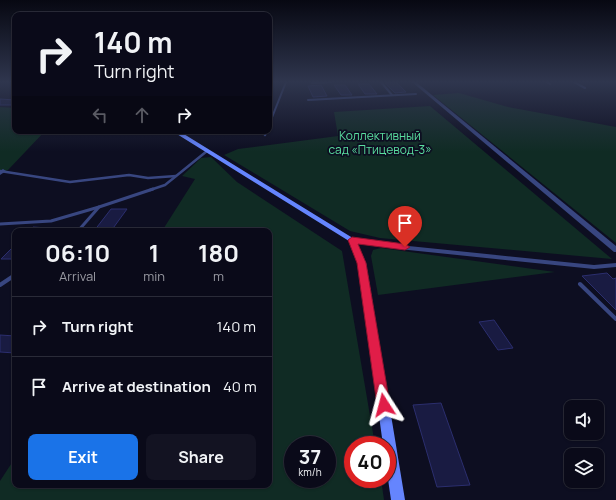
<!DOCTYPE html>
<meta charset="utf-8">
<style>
body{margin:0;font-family:Manrope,sans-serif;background:#131322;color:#f1f3f6;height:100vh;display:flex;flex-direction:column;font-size:15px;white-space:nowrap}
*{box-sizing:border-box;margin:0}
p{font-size:13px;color:#999aa2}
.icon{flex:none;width:22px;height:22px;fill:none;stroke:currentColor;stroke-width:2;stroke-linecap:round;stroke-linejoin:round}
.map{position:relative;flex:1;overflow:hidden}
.details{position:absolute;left:12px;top:228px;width:260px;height:260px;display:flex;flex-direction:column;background:#0a0a19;border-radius:8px;box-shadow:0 1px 3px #0004,0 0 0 1px #2a2b38}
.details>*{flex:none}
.guide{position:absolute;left:12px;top:12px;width:260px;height:122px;border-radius:8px;box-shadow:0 1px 3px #0004,0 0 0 1px #2a2b38;background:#0a0a19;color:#f1f3f6;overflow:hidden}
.controls{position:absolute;left:564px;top:400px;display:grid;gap:8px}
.controls a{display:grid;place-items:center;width:40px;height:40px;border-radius:8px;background:#0a0a19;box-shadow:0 1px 3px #0004,0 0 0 1px #2a2b38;font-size:20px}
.speed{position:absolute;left:284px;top:436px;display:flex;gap:8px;font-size:20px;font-weight:700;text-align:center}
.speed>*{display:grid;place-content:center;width:52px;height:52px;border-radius:50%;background:#0a0a19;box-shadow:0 1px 3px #0004,0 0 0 1px #2a2b38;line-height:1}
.speed small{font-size:10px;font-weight:400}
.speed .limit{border:6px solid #d22;background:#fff;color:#111}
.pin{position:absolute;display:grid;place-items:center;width:34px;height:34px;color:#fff;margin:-41px -17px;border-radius:50% 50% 50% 0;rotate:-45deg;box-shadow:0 0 4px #0007}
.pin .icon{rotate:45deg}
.me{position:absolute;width:44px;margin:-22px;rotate:351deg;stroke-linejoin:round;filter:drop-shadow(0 0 3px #0008)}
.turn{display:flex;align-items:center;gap:14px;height:84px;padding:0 16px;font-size:18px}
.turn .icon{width:52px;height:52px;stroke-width:2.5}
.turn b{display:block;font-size:28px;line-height:34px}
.lanes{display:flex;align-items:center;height:38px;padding:0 16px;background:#0003;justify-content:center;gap:20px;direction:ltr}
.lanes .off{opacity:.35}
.eta{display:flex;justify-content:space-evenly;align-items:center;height:68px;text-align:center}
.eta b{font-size:24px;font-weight:700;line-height:28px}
.button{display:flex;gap:8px;margin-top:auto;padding:8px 16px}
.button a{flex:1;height:46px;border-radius:8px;background:#1a73e8;color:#fff;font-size:16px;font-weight:700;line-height:46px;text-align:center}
.button a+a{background:#131322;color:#f1f3f6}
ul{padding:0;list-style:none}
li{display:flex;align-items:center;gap:12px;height:60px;padding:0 16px;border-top:1px solid #2a2b38}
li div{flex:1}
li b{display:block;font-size:15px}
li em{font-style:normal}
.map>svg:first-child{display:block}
</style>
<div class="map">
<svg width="616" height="500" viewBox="0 0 616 500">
<rect width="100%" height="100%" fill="#0d0e21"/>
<g fill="#102b24" fill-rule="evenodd">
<path d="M459 93 508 107 616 127V243L433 95Z"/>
<path d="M430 106 612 259 380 238 350 231 224 155 238 149 338 136 334 112Z"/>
<path d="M0 107 15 108V131H45L8 170 0 173Z"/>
<path d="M211 157 237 182 342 251 375 445H353V479H381L384 500H0V481L15 458V485H269V231H162L195 179 182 176 201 158ZM293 445H327V479H293Z"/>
<path d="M381 248 555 272 378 295 371 256 373 250Z"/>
</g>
<g fill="#191b42" stroke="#2b2e6e">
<path d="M396 82 406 92 395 93 385 83Z"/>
<path d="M358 84H369L377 94H365Z"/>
<path d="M321 85 327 96 313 97 308 86Z"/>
<path d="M334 85H345L352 95H341Z"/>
<path d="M0 99 15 100V105H0Z"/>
<path d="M111 209H127L111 231H94Z"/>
<path d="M33 227 48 228 45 231H29Z"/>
<path d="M15 245V259H1Z"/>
<path d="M607 273 613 279 616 278V310L582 276Z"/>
<path d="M494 320 513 348 498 350 479 322Z"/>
<path d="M0 335 15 336V353L0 352Z"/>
<path d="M441 403 470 485 437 487 413 405Z"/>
</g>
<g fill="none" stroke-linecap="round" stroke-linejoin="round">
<g stroke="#384680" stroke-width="2">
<path d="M381 82 392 95"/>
<path d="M547 82 550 84"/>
<path d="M574 82 585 88"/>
<path d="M312 83 331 82"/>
<path d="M308 100 416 94"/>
<path d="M269 125 286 82"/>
</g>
<g stroke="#384680" stroke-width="2.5">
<path d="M265 135 266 131"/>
<path d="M0 171 70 182 129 175 148 178 176 176"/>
<path d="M150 190 165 185 207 151"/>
</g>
<g stroke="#384680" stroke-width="3">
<path d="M0 224 51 221 99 207"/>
<path d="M78 231 99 207 153 189"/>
</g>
<g stroke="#384680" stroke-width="4">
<path d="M580 284 616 319"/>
<path d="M0 285 15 275"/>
</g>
<g fill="#384680" fill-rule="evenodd">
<path d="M416 82 616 246V252H614L412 82Z"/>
<path d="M3 169 6 171 0 175V171Z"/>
<path d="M352 238 389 244 594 265 616 263V267L594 269 389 248 350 241 349 240 350 239Z"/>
</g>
<path fill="#6585fe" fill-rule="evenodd" d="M172 131H179L356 240 366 263 405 500H391L387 472V445H383L358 263 349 241Z"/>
</g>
<linearGradient id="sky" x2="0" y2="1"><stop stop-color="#070812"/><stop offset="0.54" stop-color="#2f364e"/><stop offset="1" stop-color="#2f364e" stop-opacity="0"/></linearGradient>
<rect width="616" height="152" fill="url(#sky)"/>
<path fill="#e11d48" stroke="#92132f" d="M352 237 405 244 410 247 405 250 358 244 366 263 390 405 388 410 384 412 379 410 377 405 357 263 348 240Z"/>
<g text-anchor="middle" stroke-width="3.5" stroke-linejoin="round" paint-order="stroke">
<g font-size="12" fill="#5ade9f" stroke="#0d0e21">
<text x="380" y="140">Коллективный<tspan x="380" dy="14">сад «Птицевод-3»</tspan></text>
</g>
</g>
</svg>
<div class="controls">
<a><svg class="icon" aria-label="sound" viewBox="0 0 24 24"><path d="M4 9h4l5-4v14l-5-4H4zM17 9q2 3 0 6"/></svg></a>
<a><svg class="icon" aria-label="layers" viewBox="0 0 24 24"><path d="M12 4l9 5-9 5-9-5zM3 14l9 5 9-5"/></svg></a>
</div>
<div class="speed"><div>37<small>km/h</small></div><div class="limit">40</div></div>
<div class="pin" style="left:405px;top:247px;background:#d93025"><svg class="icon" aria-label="arrive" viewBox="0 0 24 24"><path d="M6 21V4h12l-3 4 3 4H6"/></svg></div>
<svg class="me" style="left:384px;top:405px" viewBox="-20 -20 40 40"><path d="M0-17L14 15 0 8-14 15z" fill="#e11d48" stroke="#fff" stroke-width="4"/></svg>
<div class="guide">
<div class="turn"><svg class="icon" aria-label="right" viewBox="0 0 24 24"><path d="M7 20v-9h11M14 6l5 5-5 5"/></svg><div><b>140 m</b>Turn right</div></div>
<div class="lanes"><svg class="icon off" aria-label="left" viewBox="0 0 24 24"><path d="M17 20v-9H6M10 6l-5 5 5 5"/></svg><svg class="icon off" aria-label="ahead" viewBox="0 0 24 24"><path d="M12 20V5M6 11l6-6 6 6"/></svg><svg class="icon" aria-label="right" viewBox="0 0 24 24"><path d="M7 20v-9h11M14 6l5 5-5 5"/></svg></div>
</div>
<section class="details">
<div class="eta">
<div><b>06:10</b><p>Arrival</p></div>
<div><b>1</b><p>min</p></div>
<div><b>180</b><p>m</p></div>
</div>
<ul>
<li><svg class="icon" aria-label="right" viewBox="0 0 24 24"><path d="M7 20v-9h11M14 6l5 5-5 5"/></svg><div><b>Turn right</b></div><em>140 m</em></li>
<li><svg class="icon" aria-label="arrive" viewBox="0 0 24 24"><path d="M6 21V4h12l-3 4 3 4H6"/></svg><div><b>Arrive at destination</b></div><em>40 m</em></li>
</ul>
<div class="button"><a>Exit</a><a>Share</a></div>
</section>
</div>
